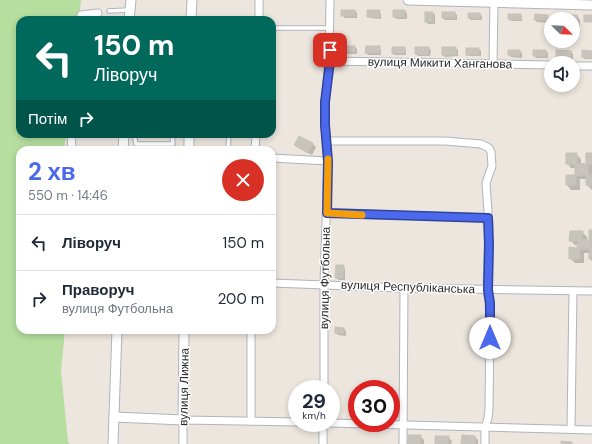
<!DOCTYPE html>
<html lang="uk">
<meta charset="utf-8">
<style>
body{margin:0;font-family:"DM Sans",sans-serif;background:#f6f6f7;color:#1f2937;height:100vh;display:flex;flex-direction:column;font-size:15px;white-space:nowrap}
*{box-sizing:border-box;margin:0}
p{font-size:13px;color:#747a83}
.icon{flex:none;width:22px;height:22px;fill:none;stroke:currentColor;stroke-width:2;stroke-linecap:round;stroke-linejoin:round}
.map{position:relative;flex:1;overflow:hidden}
.panel{position:absolute;left:16px;top:146px;width:260px;height:188px;display:flex;flex-direction:column;background:#fff;border-radius:12px;box-shadow:0 2px 6px #0003}
.panel>*{flex:none}
.banner{position:absolute;left:16px;top:16px;width:260px;height:122px;border-radius:12px;box-shadow:0 2px 6px #0003;background:#00695c;color:#fff;overflow:hidden}
.needle{width:26px;rotate:113deg}
.fabs{position:absolute;left:544px;top:12px;display:grid;gap:8px}
.fabs a{display:grid;place-items:center;width:36px;height:36px;border-radius:50%;background:#fff;box-shadow:0 2px 6px #0003;font-size:20px}
.speed{position:absolute;left:288px;top:380px;display:flex;gap:8px;font-size:20px;font-weight:700;text-align:center}
.speed>*{display:grid;place-content:center;width:52px;height:52px;border-radius:50%;background:#fff;box-shadow:0 2px 6px #0003;line-height:1}
.speed small{font-size:10px;font-weight:400}
.speed .limit{border:6px solid #d22;background:#fff;color:#111}
.pin{position:absolute;display:grid;place-items:center;width:34px;height:34px;color:#fff;margin:-17px;border-radius:8px;box-shadow:0 2px 6px #0006}
.me{position:absolute;width:44px;margin:-22px;rotate:0deg;stroke-linejoin:round;filter:drop-shadow(0 0 3px #0008)}
.turn{display:flex;align-items:center;gap:14px;height:84px;padding:0 12px;font-size:18px}
.turn .icon{width:52px;height:52px;stroke-width:2.5}
.turn b{display:block;font-size:28px;line-height:34px}
.then{display:flex;align-items:center;height:38px;padding:0 12px;background:#0003;gap:8px;font-size:15px}
.round{display:grid;place-items:center;flex:none;width:42px;height:42px;border-radius:21px;background:#f6f6f7}
.headline{display:flex;align-items:center;justify-content:space-between;height:68px;padding:0 12px}
h1{font-size:24px;font-weight:700;line-height:30px;color:#4b69ec}
ul{padding:0;list-style:none}
li{display:flex;align-items:center;gap:12px;height:56px;padding:0 12px;border-top:1px solid #e0e1e3}
li div{flex:1}
li b{display:block;font-size:15px}
li em{font-style:normal}
.map>svg:first-child{display:block}
</style>
<div class="map">
<svg width="592" height="444" viewBox="0 0 592 444">
<rect width="100%" height="100%" fill="#ece6de"/>
<path fill="#b5de9f" d="M0 0H81L79 20H20V134H66L64 150H20V330H65L61 371 68 442 70 444H0Z"/>
<g fill="#0003">
<path d="M355 11 357 13V18H345L342 15Z"/>
<path d="M379 11 381 14V19L370 18 368 16Z"/>
<path d="M405 11 407 13V19H397L394 17Z"/>
<path d="M426 13H433L435 15V24H428L426 22Z"/>
<path d="M455 13 457 15V20H445L443 18Z"/>
<path d="M480 14 482 16V20H471L469 18Z"/>
<path d="M520 15 522 17V21H511L509 19Z"/>
<path d="M547 16 549 18V23L537 22 535 20Z"/>
<path d="M577 16 580 20V29H573V19H567Z"/>
<rect x="573" y="31" width="7" height="2"/>
<path d="M355 47 357 49V54H344L342 52Z"/>
<path d="M379 47 381 50V55H368L366 53Z"/>
<path d="M404 48 406 50V55H395L393 53Z"/>
<path d="M428 48 431 50 430 56H418L416 54Z"/>
<path d="M455 48 458 50V56L445 57 443 55Z"/>
<path d="M479 49 481 51V56H469L467 54Z"/>
<path d="M509 51H520L522 53V58L511 57 509 55Z"/>
<path d="M546 51 548 53V58H536L534 55Z"/>
<path d="M571 52 573 54V59L559 58 557 56Z"/>
<path d="M592 52V59H585L583 57Z"/>
<path d="M300 137 313 144 316 147 312 155 299 148 295 145Z"/>
<path d="M576 154 581 159V164H587L592 154V190L587 185V179H579L580 180V190H571L567 185V176H578L576 174V168H571L567 163Z"/>
<path d="M590 231H592V261L590 259V253H584V263H575L570 258 578 249V245H575L570 240 582 232 587 237V240L590 241Z"/>
<path d="M343 266 345 269V280H339L336 278Z"/>
<path d="M344 329 346 331V336L338 335 336 333Z"/>
<path d="M420 436 424 440V444H409Z"/>
<path d="M448 437 452 441 451 444H436Z"/>
<path d="M475 437 478 440V444H462Z"/>
</g>
<g fill="#c7c3bd" stroke="#c7c1b8">
<rect x="341" y="10" width="14" height="6"/>
<path d="M367 10H380L379 17H367Z"/>
<rect x="393" y="10" width="12" height="7"/>
<rect x="425" y="12" width="8" height="10"/>
<rect x="442" y="12" width="13" height="6"/>
<path d="M468 13H480V19L468 18Z"/>
<path d="M508 14H521V20L508 19Z"/>
<path d="M535 14 548 15 547 21 534 20Z"/>
<path d="M566 15H577V30H573V19H566Z"/>
<rect x="584" y="15" width="8" height="7"/>
<rect x="341" y="46" width="14" height="6"/>
<path d="M366 46H380L379 53H365Z"/>
<path d="M392 47H405V53L392 54Z"/>
<path d="M415 47H429L428 55 415 54Z"/>
<rect x="442" y="47" width="14" height="8"/>
<rect x="466" y="48" width="13" height="7"/>
<path d="M508 50H520V56L508 55Z"/>
<rect x="533" y="50" width="13" height="6"/>
<path d="M556 50 571 51V57H556Z"/>
<path d="M582 50 592 51V58L582 57Z"/>
<path d="M299 136 313 143 308 153 294 145Z"/>
<path d="M566 153H577V163L586 164V153H592V164H588V175H592V185H586V175H576V185H566V175H575V164H566Z"/>
<path d="M589 230H592L591 248H592V259H589V249H580V259H569V247L577 248 578 241H569L570 231H583L582 239 589 240Z"/>
<path d="M336 265H344L343 278H335Z"/>
<path d="M335 327 344 328V334L335 333Z"/>
<path d="M408 435H421L420 444H408Z"/>
<path d="M462 435 475 436V444H461Z"/>
<path d="M435 436H449L448 444H435Z"/>
<path d="M561 441 572 442V444H561Z"/>
</g>
<g fill="none" stroke-linecap="round" stroke-linejoin="round">
<g stroke="#b1b4bd" stroke-width="5.5">
<g id="lane">
<path d="M109 11 129 10"/>
<path d="M272 28H330"/>
<path d="M134 134 136 144H173L172 134"/>
<path d="M228 150 229 134"/>
</g>
</g>
<g stroke="#b1b4bd" stroke-width="9">
<g id="street">
<path d="M81 20V15L98 13"/>
<path d="M259 20V0"/>
<path d="M329 61 551 65"/>
<path d="M493 64 494 0"/>
<path d="M573 66H592"/>
<path d="M71 134 72 150"/>
<path d="M327 141H445L481 144 489 148 491 152 492 166 486 183 489 227 487 290 489 303 490 325 489 409 488 418 485 428V444"/>
<path d="M255 150 256 134"/>
<path d="M272 158 328 161"/>
<path d="M327 213 488 218"/>
<path d="M272 283 404 288 592 291"/>
<path d="M324 389V284L328 161 325 125V102L329 61 330 0"/>
<path d="M251 421V330"/>
<path d="M331 423 592 430"/>
<path d="M571 429 573 291"/>
<path d="M183 444V420L297 422"/>
<path d="M323 444V423"/>
<path d="M403 444 404 288"/>
</g>
</g>
<g stroke="#b1b4bd" stroke-width="11">
<g id="secondary">
<path d="M408 0 592 5"/>
<path d="M129 20 131 0"/>
<path d="M191 20 192 0"/>
<path d="M123 150 124 134"/>
<path d="M189 150V134"/>
<path d="M114 417 183 420 184 330"/>
<path d="M113 444 117 330"/>
</g>
</g>
<use href="#lane" stroke="#fff" stroke-width="3.5"/>
<use href="#street" stroke="#fff" stroke-width="7"/>
<use href="#secondary" stroke="#fff" stroke-width="9"/>
</g>
<g fill="none" stroke-linecap="round" stroke-linejoin="round">
<g stroke="#314499" stroke-width="10">
<path id="route" d="M330 50V61L325 102V125L328 161 327 213 488 218 489 245 488 290 490 303V338"/>
</g>
<use href="#route" stroke="#4b69ec" stroke-width="7"/>
<path stroke="#f59e0b" stroke-width="7" d="M328 159 327 213 362 215"/>
</g>
<g text-anchor="middle" stroke-width="3" stroke-linejoin="round" paint-order="stroke">
<g font-size="12" fill="#2b2b2b" stroke="#fff">
<text transform="translate(440 63) rotate(1)" y="4">вулиця Микити Ханганова</text>
<text transform="translate(325 278) rotate(-89)" y="4">вулиця Футбольна</text>
<text transform="translate(408 287) rotate(2)" y="4">вулиця Республіканська</text>
<text transform="translate(184 387) rotate(-89)" y="4">вулиця Лижна</text>
</g>
</g>
</svg>
<div class="fabs">
<a><svg class="needle" viewBox="-14 -14 28 28"><path d="M0-13l5 13h-10z" fill="#e53935"/><path d="M0 13l5-13h-10z" fill="#747a83"/></svg></a>
<a><svg class="icon" aria-label="sound" viewBox="0 0 24 24"><path d="M4 9h4l5-4v14l-5-4H4zM17 9q2 3 0 6"/></svg></a>
</div>
<div class="speed"><div>29<small>km/h</small></div><div class="limit">30</div></div>
<div class="pin" style="left:330px;top:50px;background:#d93025"><svg class="icon" aria-label="arrive" viewBox="0 0 24 24"><path d="M6 21V4h12l-3 4 3 4H6"/></svg></div>
<svg class="me" style="left:490px;top:338px" viewBox="-20 -20 40 40"><circle r="19" fill="#fff"/><path d="M0-13L10 11 0 6-10 11z" fill="#4b69ec"/></svg>
<div class="banner">
<div class="turn"><svg class="icon" aria-label="left" viewBox="0 0 24 24"><path d="M17 20v-9H6M10 6l-5 5 5 5"/></svg><div><b>150 m</b>Ліворуч</div></div>
<div class="then">Потім<svg class="icon" aria-label="right" viewBox="0 0 24 24"><path d="M7 20v-9h11M14 6l5 5-5 5"/></svg></div>
</div>
<section class="panel">
<div class="headline"><div><h1>2 хв</h1><p>550 m · 14:46</p></div><a class="round" style="background:#d93025;color:#fff"><svg class="icon" aria-label="close" viewBox="0 0 24 24"><path d="M6 6l12 12M18 6L6 18"/></svg></a></div>
<ul>
<li><svg class="icon" aria-label="left" viewBox="0 0 24 24"><path d="M17 20v-9H6M10 6l-5 5 5 5"/></svg><div><b>Ліворуч</b></div><em>150 m</em></li>
<li><svg class="icon" aria-label="right" viewBox="0 0 24 24"><path d="M7 20v-9h11M14 6l5 5-5 5"/></svg><div><b>Праворуч</b><p>вулиця Футбольна</p></div><em>200 m</em></li>
</ul>
</section>
</div>
